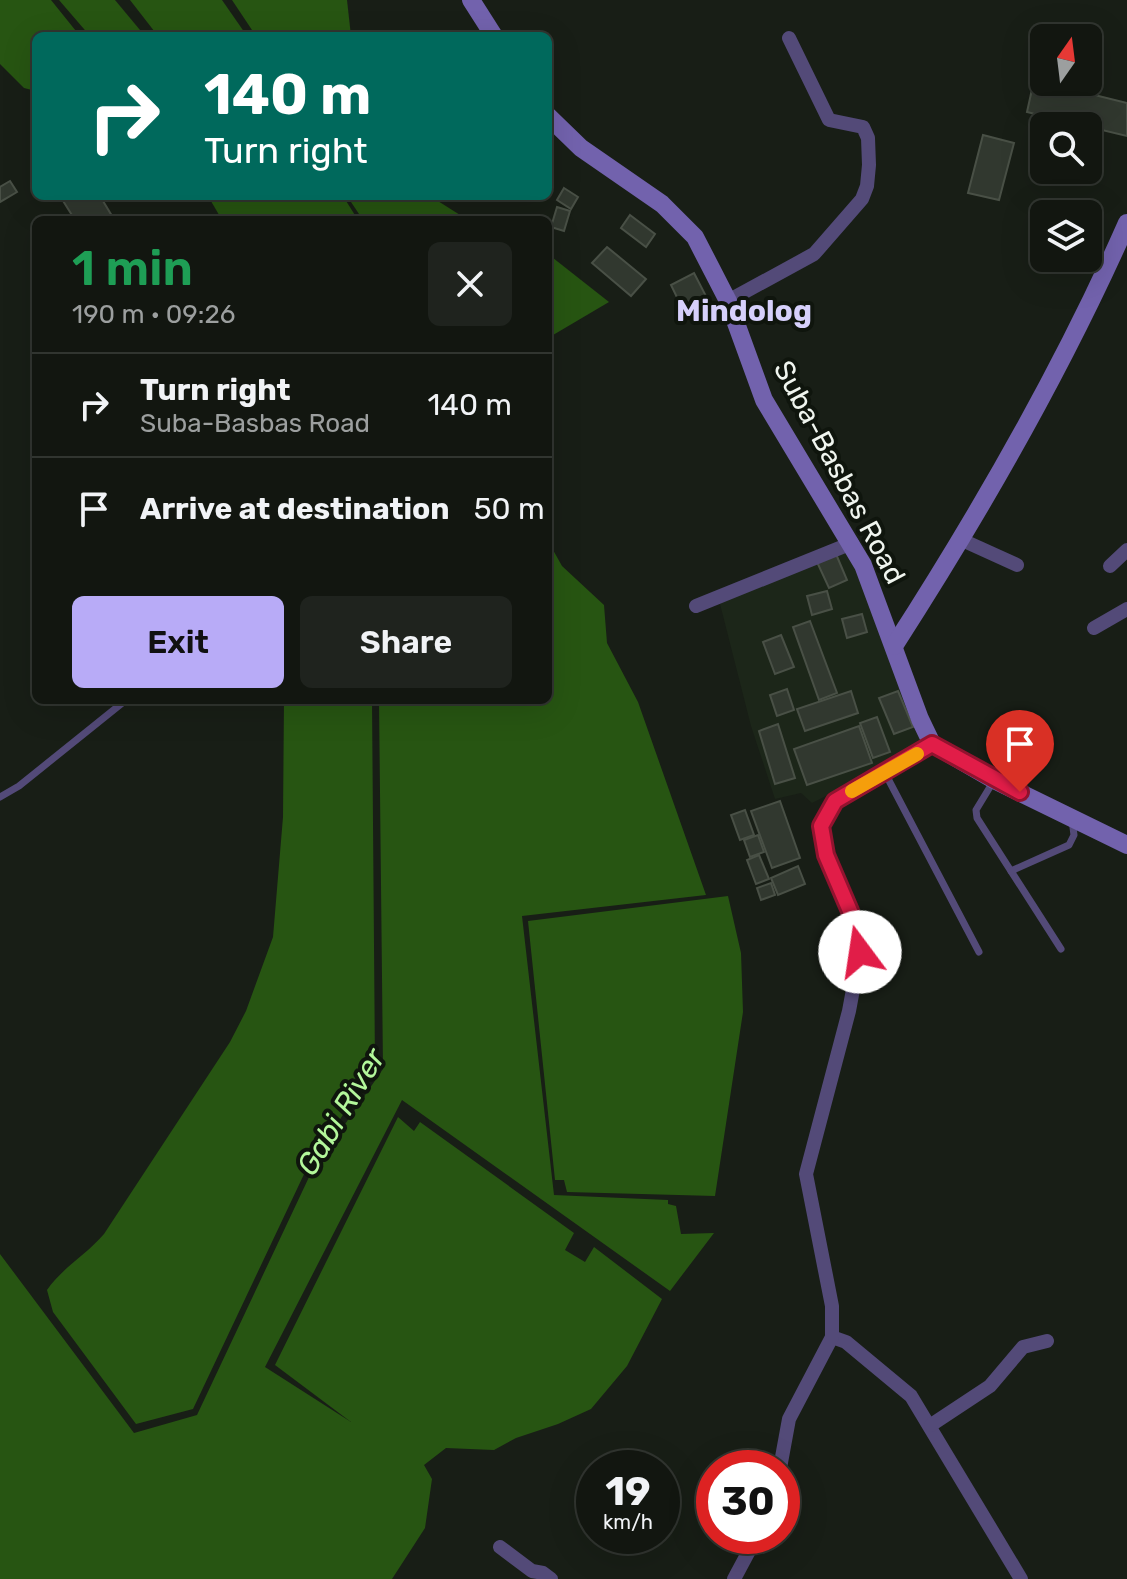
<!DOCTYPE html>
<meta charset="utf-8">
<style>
body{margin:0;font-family:Rubik,sans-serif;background:#1f231e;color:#f1f3f6;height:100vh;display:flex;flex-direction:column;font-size:30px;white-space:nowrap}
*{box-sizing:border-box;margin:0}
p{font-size:26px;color:#9c9f9f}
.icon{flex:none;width:44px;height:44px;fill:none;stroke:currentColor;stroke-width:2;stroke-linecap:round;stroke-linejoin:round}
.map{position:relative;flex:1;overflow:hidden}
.drawer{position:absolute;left:32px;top:216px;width:520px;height:488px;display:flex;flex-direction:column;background:#121610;border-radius:12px;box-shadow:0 8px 32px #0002,0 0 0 2px #313530}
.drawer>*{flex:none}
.hud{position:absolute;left:32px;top:32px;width:520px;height:168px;border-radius:12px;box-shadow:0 8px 32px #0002,0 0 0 2px #313530;background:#00695c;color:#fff;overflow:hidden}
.needle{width:52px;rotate:14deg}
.tools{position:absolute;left:1030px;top:24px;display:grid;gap:16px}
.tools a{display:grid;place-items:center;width:72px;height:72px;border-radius:12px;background:#121610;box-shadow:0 8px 32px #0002,0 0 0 2px #313530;font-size:40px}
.speed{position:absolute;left:576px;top:1450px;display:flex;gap:16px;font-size:40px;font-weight:700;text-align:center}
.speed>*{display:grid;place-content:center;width:104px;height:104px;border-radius:50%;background:#121610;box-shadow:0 8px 32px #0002,0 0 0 2px #313530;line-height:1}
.speed small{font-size:20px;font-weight:400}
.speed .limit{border:12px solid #d22;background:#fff;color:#111}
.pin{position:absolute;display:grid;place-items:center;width:68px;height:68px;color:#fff;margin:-82px -34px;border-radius:50% 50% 50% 0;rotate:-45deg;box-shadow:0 0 8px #0007}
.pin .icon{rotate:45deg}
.me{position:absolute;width:88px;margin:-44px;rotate:346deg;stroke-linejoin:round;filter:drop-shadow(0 0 6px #0008)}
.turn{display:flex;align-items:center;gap:28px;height:168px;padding:0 40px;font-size:36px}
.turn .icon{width:104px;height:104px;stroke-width:2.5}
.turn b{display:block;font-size:56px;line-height:68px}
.round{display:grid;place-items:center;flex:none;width:84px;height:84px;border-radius:12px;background:#1f231e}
.head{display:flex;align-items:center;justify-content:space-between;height:136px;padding:0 40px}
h1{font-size:48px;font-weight:600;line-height:60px;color:#1e9e55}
.cta{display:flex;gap:16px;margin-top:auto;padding:16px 40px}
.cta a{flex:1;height:92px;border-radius:12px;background:#b8abf7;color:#111;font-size:32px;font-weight:600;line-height:92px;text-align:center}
.cta a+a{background:#1f231e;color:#f1f3f6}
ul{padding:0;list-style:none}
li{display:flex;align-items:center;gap:24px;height:104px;padding:0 40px;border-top:2px solid #313530}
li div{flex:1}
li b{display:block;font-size:30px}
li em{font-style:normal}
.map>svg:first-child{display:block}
</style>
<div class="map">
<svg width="1127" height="1579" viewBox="0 0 1127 1579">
<rect width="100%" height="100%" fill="#181e16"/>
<path fill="#1c2619" d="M850 548 925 746 812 803 801 793 775 799 751 726 719 600Z"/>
<g fill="#275512">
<path d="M0 0H51L80 36H36V91L24 88 0 64Z"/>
<path d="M59 0H115L145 36H90Z"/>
<path d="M130 0H222L247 36H158Z"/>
<path d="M232 0H347L351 36H256Z"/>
<path d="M208 196H343L358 220H222Z"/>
<path d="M347 196H430L468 220H363Z"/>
<path d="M548 254 609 302 548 338Z"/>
<path d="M548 541 562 566 604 605 607 643 638 702 706 895 522 916 554 1195 668 1200V1204L676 1206 681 1234 714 1233 670 1291 402 1100 265 1367 351 1422 275 1365 398 1117 414 1131 420 1122 574 1233 565 1250 585 1262 594 1247 662 1299 627 1366 591 1409 558 1424 516 1438 494 1450 446 1448 424 1465 432 1479 425 1528 392 1579H0V1254L134 1433 197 1415 310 1175 383 1069 379 700H548Z"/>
<path d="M284 700H372L375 1067 306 1170 193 1409 136 1424 53 1312 47 1290C62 1268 86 1255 104 1234L230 1042 246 1011 273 937 283 817Z"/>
<path d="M728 896 741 953 743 1012 715 1196 567 1192 564 1180H555L528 921Z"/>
</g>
<g fill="#31382f" stroke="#495046" stroke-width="2">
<path d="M1034 80 1127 103V136L1027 112Z"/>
<path d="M983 135 1014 143 999 200 968 193Z"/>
<path d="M10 181 17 192 0 202V187Z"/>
<path d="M564 188 578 197 571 209 557 200Z"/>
<path d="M60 196H100L112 216 105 220H75Z"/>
<path d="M557 207 570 211 564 231 551 227Z"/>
<path d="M630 215 655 234 646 247 621 228Z"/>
<path d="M607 247 646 279 631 296 592 263Z"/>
<path d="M694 273 709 302 685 314 671 285Z"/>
<path d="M836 554 847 580 829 588 817 562Z"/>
<path d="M827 591 832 609 812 615 807 596Z"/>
<path d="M862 614 867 632 847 638 842 619Z"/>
<path d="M810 621 837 693 819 700 793 627Z"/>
<path d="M781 635 794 667 775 674 763 642Z"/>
<path d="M787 689 794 710 777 716 770 695Z"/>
<path d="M851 691 858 713 805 731 797 709Z"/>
<path d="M898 691 913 727 894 734 879 698Z"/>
<path d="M877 717 890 752 873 758 860 723Z"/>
<path d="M778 724 795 778 775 784 759 731Z"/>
<path d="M859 726 872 763 807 785 794 749Z"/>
<path d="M780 801 800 858 772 868 751 811Z"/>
<path d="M745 810 754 835 740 840 731 815Z"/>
<path d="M758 835 764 852 750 857 744 840Z"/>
<path d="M759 855 769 879 756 884 747 860Z"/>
<path d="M798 866 805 884 778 895 771 878Z"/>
<path d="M771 883 775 895 761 900 757 888Z"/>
</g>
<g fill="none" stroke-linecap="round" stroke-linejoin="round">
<g stroke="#534a78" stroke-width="7">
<path d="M885 773 979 952"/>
<path d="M993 782 976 810 977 818 1061 949"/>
<path d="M0 797 19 786 126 700"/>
<path d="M1011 871 1069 845 1074 835 1072 820"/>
</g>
<g stroke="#534a78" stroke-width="14">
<path d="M1038 245 1044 241"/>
<path d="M1088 255 1108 266"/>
<path d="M728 301 814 254 862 199 867 186 869 165 868 138 863 127 829 120 789 38"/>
<path d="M962 540 1017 565"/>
<path d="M1110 566 1127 550"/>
<path d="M696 606 852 543"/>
<path d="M1094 628 1127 609"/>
<path d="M832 1337 846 1342 911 1396 1021 1579"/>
<path d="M931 1425 990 1386 1023 1347 1047 1341"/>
<path d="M780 1468 789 1419 832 1337V1306L806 1174 849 1011 860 952 850 911 831 871 821 839V826L835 801 932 744"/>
<path d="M500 1547 532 1571 543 1573 551 1579"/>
<path d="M734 1579 757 1536"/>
</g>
<g stroke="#7262ad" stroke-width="18">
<path d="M471 0 494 36"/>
<path d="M548 116 581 148 662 204 695 237 728 301 764 400 863 565 920 719 932 744 994 780 1127 845"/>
<path d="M894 646C981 511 1062 370 1127 223"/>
</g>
</g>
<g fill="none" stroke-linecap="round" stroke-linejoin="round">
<g stroke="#92132f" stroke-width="20">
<path id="route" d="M860 952 850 911 826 855 821 826 835 801 932 744 1020 792"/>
</g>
<use href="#route" stroke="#e11d48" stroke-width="14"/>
<path stroke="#f59e0b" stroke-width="14" d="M852 791 917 754"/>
</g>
<g text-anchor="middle" stroke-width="8" stroke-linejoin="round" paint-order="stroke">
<g font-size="28" fill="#f0f5ef" stroke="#0f150d">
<text transform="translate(840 472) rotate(62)" y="10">Suba-Basbas Road</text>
</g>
<g font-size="30" font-weight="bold" fill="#d6d0fb" stroke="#0f150d">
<text x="744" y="321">Mindolog</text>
</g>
<g font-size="30" font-style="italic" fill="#b3f79b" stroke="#0f150d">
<text transform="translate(341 1112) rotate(-59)" y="10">Gabi River</text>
</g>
</g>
</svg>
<div class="tools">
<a><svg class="needle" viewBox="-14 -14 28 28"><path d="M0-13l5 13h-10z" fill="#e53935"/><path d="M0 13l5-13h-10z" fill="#9c9f9f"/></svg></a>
<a><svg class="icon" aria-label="search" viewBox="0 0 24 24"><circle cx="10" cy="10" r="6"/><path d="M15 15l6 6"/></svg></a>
<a><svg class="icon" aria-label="layers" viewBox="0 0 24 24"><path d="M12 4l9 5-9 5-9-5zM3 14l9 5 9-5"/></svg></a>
</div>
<div class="speed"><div>19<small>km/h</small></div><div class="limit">30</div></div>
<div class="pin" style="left:1020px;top:792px;background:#d93025"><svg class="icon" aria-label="arrive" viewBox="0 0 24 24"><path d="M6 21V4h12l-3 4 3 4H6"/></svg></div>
<svg class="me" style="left:860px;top:952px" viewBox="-20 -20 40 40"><circle r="19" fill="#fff"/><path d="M0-13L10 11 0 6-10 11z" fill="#e11d48"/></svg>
<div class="hud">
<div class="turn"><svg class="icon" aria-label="right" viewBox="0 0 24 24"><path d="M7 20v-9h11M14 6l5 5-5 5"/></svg><div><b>140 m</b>Turn right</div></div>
</div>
<section class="drawer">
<div class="head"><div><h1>1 min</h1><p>190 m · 09:26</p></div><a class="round"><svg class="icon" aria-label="close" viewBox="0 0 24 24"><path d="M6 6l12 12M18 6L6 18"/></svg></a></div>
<ul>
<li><svg class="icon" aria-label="right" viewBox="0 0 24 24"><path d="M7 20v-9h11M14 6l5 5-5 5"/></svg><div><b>Turn right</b><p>Suba-Basbas Road</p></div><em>140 m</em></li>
<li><svg class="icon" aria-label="arrive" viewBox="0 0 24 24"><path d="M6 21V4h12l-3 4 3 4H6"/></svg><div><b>Arrive at destination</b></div><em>50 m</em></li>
</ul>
<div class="cta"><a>Exit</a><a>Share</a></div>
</section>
</div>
